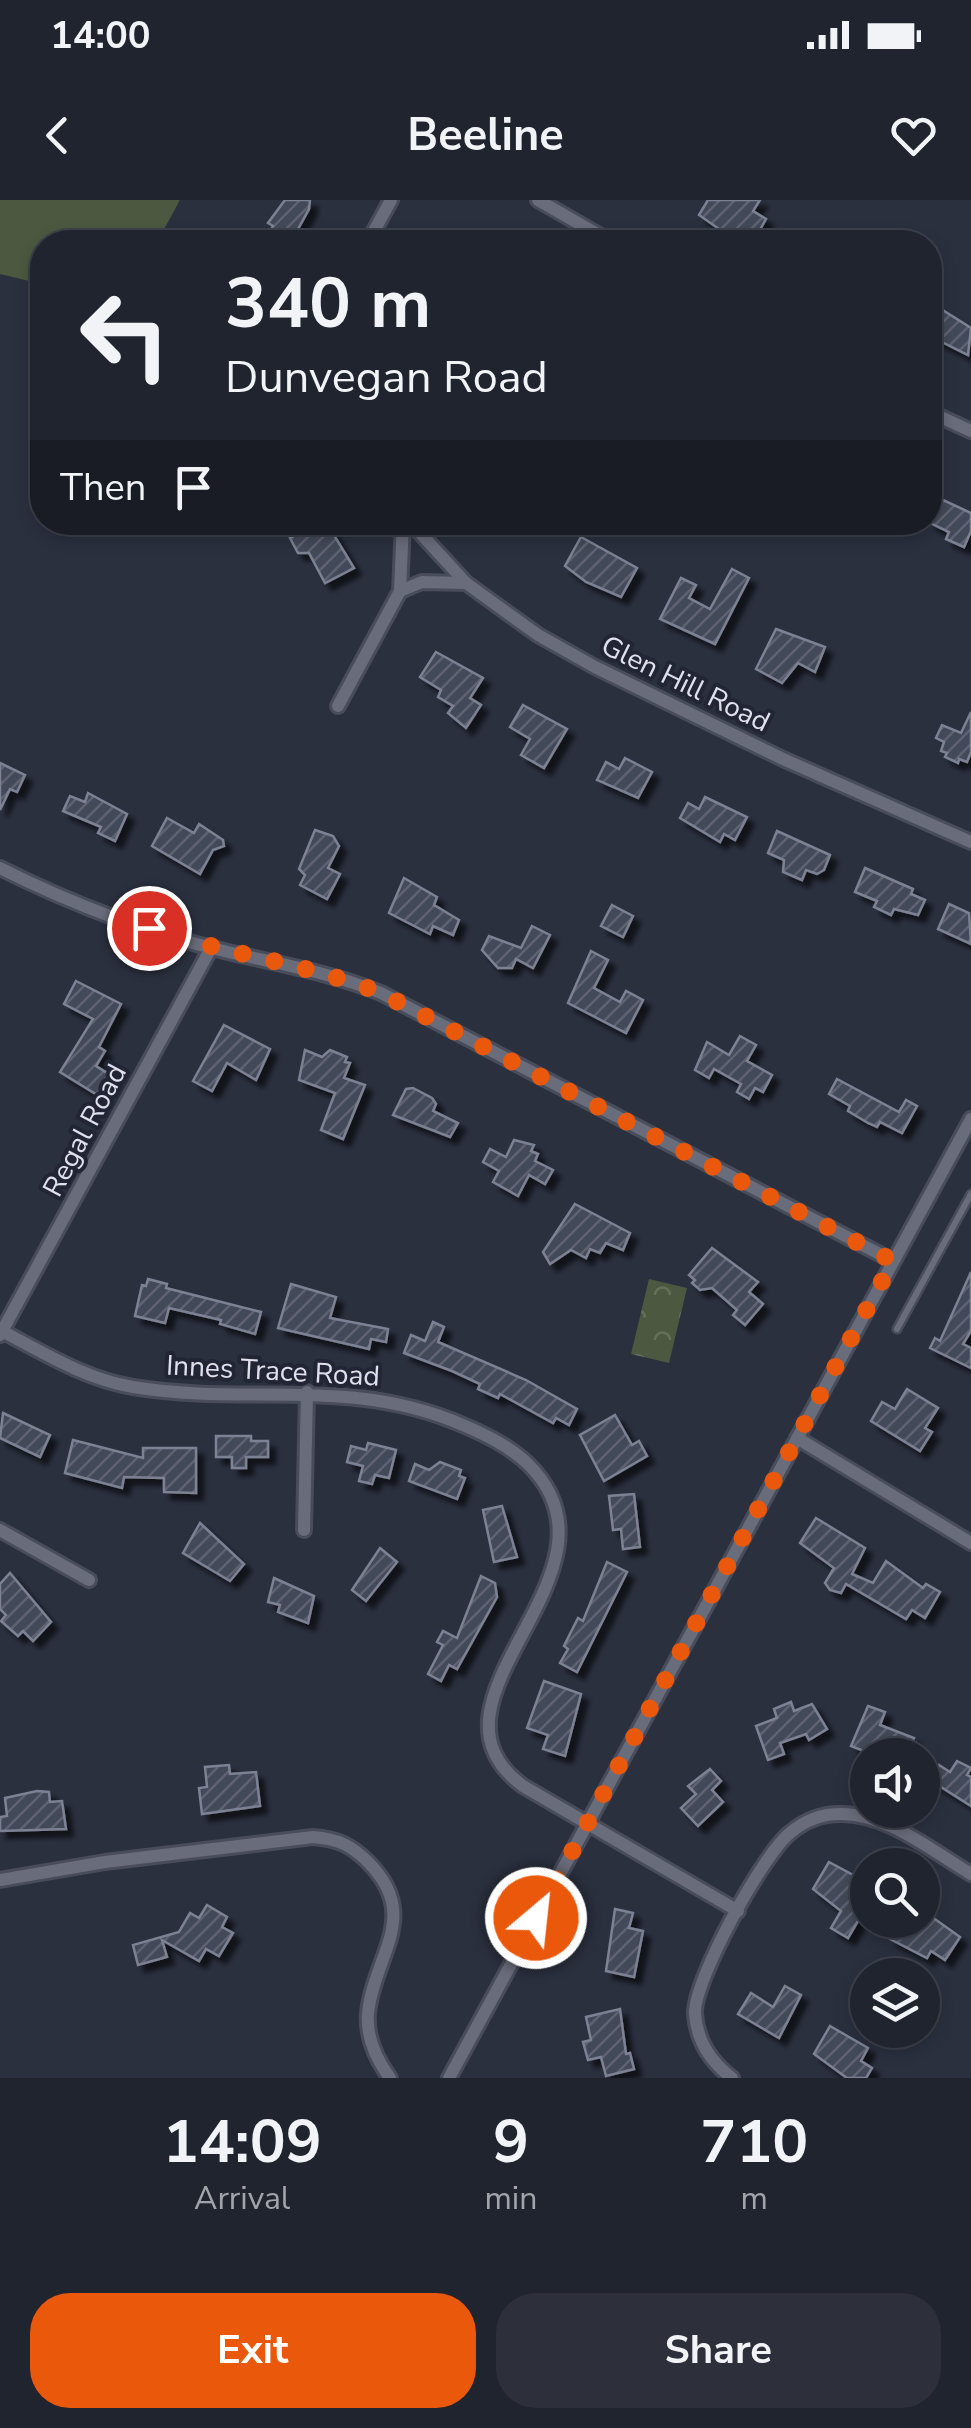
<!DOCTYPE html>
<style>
body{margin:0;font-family:"Nunito Sans",sans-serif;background:#2d303b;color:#f1f3f6;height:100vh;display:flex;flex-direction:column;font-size:38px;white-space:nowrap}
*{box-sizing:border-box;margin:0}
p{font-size:32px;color:#a2a4aa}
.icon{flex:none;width:55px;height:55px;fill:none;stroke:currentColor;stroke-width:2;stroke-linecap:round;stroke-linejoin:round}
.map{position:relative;height:1878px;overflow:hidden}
.sheet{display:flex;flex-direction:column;background:#20242f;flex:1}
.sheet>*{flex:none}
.top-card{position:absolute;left:30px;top:30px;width:912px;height:305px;border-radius:40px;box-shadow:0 5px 15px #0003,0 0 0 2px #3d414b;background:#20242f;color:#f1f3f6;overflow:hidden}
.tools{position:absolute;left:850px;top:1538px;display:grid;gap:20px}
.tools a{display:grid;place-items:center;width:90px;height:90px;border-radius:50%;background:#20242f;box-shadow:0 5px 15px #0003,0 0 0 2px #3d414b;font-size:50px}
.pin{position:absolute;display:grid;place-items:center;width:85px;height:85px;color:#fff;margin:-42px;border:5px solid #fff;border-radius:50%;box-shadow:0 2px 10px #0007}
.me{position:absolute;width:110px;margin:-55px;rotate:28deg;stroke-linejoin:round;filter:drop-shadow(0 0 8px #0008)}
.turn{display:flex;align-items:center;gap:35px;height:210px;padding:0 30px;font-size:45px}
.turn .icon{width:130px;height:130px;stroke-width:2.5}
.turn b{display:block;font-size:70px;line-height:85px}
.then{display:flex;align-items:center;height:95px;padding:0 30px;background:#0003;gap:20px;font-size:38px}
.eta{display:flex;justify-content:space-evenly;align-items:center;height:170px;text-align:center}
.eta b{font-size:60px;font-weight:700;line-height:70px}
.primary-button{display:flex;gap:20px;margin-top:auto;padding:20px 30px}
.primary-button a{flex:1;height:115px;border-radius:40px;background:#ea580c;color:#fff;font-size:40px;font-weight:700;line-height:115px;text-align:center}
.primary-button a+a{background:#2d303b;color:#f1f3f6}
.status{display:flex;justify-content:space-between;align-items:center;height:70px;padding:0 50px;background:#20242f;direction:ltr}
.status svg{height:28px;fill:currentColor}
header{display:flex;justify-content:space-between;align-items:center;height:130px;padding:0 30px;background:#20242f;font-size:45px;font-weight:700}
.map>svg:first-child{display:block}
</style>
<div class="status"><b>14:00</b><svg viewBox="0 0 49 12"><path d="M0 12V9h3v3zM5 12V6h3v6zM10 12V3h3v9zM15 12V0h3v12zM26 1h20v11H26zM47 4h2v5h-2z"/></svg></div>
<header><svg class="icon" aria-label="back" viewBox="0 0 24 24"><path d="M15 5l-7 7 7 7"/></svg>Beeline<svg class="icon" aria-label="heart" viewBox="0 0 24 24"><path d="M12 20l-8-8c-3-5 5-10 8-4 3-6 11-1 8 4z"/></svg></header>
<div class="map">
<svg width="971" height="1878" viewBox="0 0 971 1878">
<defs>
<pattern id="forest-crowns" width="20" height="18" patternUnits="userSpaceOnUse" patternTransform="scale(2.5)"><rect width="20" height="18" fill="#4c583f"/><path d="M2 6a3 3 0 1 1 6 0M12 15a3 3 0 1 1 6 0" fill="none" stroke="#65705b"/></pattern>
<pattern id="building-hatch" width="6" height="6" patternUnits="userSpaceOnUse" patternTransform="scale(2.5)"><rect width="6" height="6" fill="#434858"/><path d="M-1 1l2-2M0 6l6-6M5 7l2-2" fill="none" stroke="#5e6270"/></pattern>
<filter id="shadow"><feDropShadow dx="7" dy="7" stdDeviation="2.5" flood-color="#0009"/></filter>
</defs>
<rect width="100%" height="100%" fill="#2b303f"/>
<path fill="#4c583f" d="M0 0H180L157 42H42V84L0 74Z"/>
<path fill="url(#forest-crowns)" d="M649 1079 687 1088 669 1163 631 1154Z"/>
<g fill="url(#building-hatch)" stroke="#7c8294" stroke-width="2.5" filter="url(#shadow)">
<path d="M285 0H310L309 9 293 38 264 42 273 26 268 23Z"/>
<path d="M708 0H760L753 11 766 19 753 42 734 35 732 38 699 15Z"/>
<path d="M930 109 939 113 941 109 971 128 968 155 930 136Z"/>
<path d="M930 294 971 313V331L964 347 946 339 949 332 930 323Z"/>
<path d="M293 322H326L354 368 325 383 309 353H298L290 338 295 335Z"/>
<path d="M581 337 637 368 621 397 586 382 565 366Z"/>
<path d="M732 369 749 378 715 444 660 419 681 378 696 385 689 398 710 409Z"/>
<path d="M776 429 825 447 815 472 798 463 782 483 756 469Z"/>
<path d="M436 452 483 478 470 498 481 505 466 528 448 513 453 506 438 497 441 490 420 477Z"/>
<path d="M523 505 567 529 544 568 521 555 530 539 510 527Z"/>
<path d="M971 512V552L967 562 959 559 958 563 945 557 947 553 941 551 944 542 936 538 942 525 961 533Z"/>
<path d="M625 558 652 572 638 598 597 580 606 562 619 569Z"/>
<path d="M0 563 25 575 17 592 10 589 0 610Z"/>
<path d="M88 593 127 614 115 641 98 633 101 627 63 611 70 596 85 602Z"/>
<path d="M705 597 747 617 735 640 724 634 720 642 680 618 688 603 699 609Z"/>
<path d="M167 618 194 633 199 624 223 640 224 646 213 650 200 674 152 646Z"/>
<path d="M315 630 333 636 339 646 328 668 340 674 327 699 300 685 305 675 299 669Z"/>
<path d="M777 631 830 655 824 670 817 674 806 670 802 680 783 672 784 660 768 653Z"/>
<path d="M865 668 913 689 911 694 925 700 918 715 894 709 891 715 874 707 877 701 855 692Z"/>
<path d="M404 678 437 697 434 705 459 720 453 735 433 726 430 734 389 713Z"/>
<path d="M949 704 969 713 971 744 938 729Z"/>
<path d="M612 705 633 716 623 737 601 726Z"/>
<path d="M532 726 550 735 533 768 516 759 512 768H498L482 750 489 736 521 748Z"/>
<path d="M591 751 608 760 594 788 620 802 626 791 643 800 626 833 568 803Z"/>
<path d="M76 781 121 804 99 847 105 851 96 866 112 876 99 896 60 872 93 819 64 804Z"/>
<path d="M224 825 270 849 256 880 227 863 212 891 193 881Z"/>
<path d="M740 836 756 845 747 861 772 875 763 892 755 888 749 899 737 892 741 884 714 869 709 878 695 870 707 842 729 855Z"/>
<path d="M305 850 322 857 330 850 347 857 345 862 350 863 344 878 365 885 343 939 321 930 335 893 299 880Z"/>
<path d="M837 879 899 912 906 900 917 906 902 933 880 922 877 927 868 923 848 911 850 906 829 894Z"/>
<path d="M413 888 432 898 436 904 433 911 458 923 450 937 393 915 406 889Z"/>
<path d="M514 940 534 945 531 951 538 954 535 961 553 970 545 984 529 975 518 996 493 982 499 971 483 962 490 949 506 957Z"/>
<path d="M575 1004 630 1033 623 1050 606 1043 600 1053 590 1049 586 1058 571 1050 550 1064 543 1052Z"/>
<path d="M712 1048 758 1082 749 1092 763 1104 745 1125 733 1115 737 1110 712 1088 700 1090 692 1083 695 1080 689 1075Z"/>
<path d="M971 1072V1131L963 1144 971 1148V1168L930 1148 935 1138 940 1141Z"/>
<path d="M148 1079 167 1084 166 1088 261 1112 255 1134 220 1124 221 1120 169 1108 165 1123 135 1116 142 1085 146 1086Z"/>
<path d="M291 1084 336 1097 330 1118 388 1129 386 1142 371 1139 369 1149 278 1128Z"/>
<path d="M433 1122 444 1127 438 1142 526 1180 577 1209 569 1225 556 1218 553 1223 500 1194 498 1198 478 1189 480 1184 452 1171 404 1153 411 1135 425 1141Z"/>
<path d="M907 1189 938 1208 925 1228 932 1232 920 1251 871 1221 882 1202 895 1209Z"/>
<path d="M3 1213 50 1235 40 1257 0 1238Z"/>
<path d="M615 1215 632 1245 639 1241 647 1256 604 1281 580 1235Z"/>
<path d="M216 1236H251V1241H268V1257H246V1268H232V1257H216Z"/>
<path d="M73 1240 143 1258V1248H196V1293L164 1292V1278L124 1277 122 1288 65 1273Z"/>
<path d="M368 1243 396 1250 389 1278 375 1275 372 1284 359 1281 363 1266 347 1262 351 1246 366 1250Z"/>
<path d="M440 1262 461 1270 459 1276 465 1278 457 1299 409 1281 415 1264 429 1270Z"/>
<path d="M634 1294 640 1347 623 1349 621 1329 613 1330 609 1296Z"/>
<path d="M502 1306 517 1357 494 1362 483 1310Z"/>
<path d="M816 1318 865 1348 852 1374 873 1383 886 1361 923 1388 926 1384 940 1392 925 1418 912 1410 906 1419 846 1384 841 1393 830 1390 825 1383 834 1368 800 1343Z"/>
<path d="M200 1323 244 1364 230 1381 183 1353Z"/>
<path d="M380 1348 397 1362 366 1401 352 1390Z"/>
<path d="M607 1362 627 1372 577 1472 560 1463 568 1449 564 1446 578 1418 583 1421Z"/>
<path d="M10 1373 51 1422 33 1441 23 1431 18 1436 1 1421 6 1415 0 1409V1384Z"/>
<path d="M481 1376 495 1383 497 1397 457 1469 449 1465 441 1481 428 1474 443 1445 437 1442 443 1431 457 1438Z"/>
<path d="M274 1378 314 1396 308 1423 278 1412 280 1405 268 1402Z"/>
<path d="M544 1481 581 1494 565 1556 543 1549 548 1535 527 1528Z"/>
<path d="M791 1502 794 1511 812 1504 827 1529 809 1540 806 1534 780 1543 784 1554 768 1560 756 1526 777 1518 774 1509Z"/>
<path d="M868 1506 885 1512 880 1525 914 1538 908 1555H874L851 1546Z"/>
<path d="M957 1561 971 1568 967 1575 971 1577V1606L930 1580 939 1565 950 1572Z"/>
<path d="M229 1565 230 1574 256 1572 260 1606 202 1614 199 1588 207 1587 205 1567Z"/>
<path d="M710 1569 721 1581 712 1590 723 1602 698 1626 681 1608 696 1594 688 1586Z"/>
<path d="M37 1591 49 1592 50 1602 62 1601 66 1629 0 1631V1617L7 1616 5 1598Z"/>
<path d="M829 1662 868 1683V1704L848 1738 831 1728 841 1711 813 1689Z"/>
<path d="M207 1705 227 1717 222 1727 233 1733 219 1756 206 1749 199 1761 162 1740 167 1757 138 1765 133 1745 179 1732 190 1713 199 1718Z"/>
<path d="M615 1709 633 1713 629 1728 643 1731 634 1777 606 1771Z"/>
<path d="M932 1717 960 1737 945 1760 931 1751 927 1758 890 1739 901 1720 930 1721Z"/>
<path d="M785 1786 801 1795 779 1838 738 1814 751 1793 773 1807Z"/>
<path d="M620 1809 626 1854 630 1853 634 1869 606 1876 601 1857 588 1860 583 1842 591 1840 586 1817Z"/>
<path d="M830 1826 868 1848 861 1861 872 1868 866 1878H847L814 1854Z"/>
</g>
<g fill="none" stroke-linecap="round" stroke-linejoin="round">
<g stroke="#484c5b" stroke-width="11">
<path id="service" d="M897 1129 971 994"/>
</g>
<g stroke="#484c5b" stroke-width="18">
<g id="minor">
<path d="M538 0 611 42"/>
<path d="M368 42 391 0"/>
<path d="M930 212 971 231"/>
<path d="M410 322 466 383 538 435 595 467 783 559 971 642"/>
<path d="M400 391 422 382 466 383"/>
<path d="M338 506 400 391 403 322"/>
<path d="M0 668C70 703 148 733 224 751 278 764 329 772 381 793L893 1061"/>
<path d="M0 1130C42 1152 85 1179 133 1187 247 1206 351 1176 463 1225 486 1235 509 1246 528 1264 639 1373 405 1499 523 1586L738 1711"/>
<path d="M0 1135 211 748"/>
<path d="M797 1238 971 1343"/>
<path d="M0 1330 89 1380"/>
<path d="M304 1330 307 1192"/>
<path d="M0 1680 105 1662 313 1637C338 1639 351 1645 368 1662 422 1716 374 1755 368 1813 366 1838 376 1859 390 1878"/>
<path d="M449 1878 971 919"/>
<path d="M732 1878C711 1862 697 1841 695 1814 693 1781 764 1653 790 1633 804 1621 822 1614 840 1614 887 1613 932 1651 971 1674"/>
</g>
</g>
<use href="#service" stroke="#696c7a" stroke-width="6"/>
<use href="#minor" stroke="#696c7a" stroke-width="12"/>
</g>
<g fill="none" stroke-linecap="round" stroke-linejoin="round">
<path stroke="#ea580c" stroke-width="18" stroke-dasharray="0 32.4" d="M149 728C225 754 305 763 381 793L893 1061 536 1718"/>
</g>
<g text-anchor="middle" stroke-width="8" stroke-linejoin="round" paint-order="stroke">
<g font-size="28" fill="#dfe2ed" stroke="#222634">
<text transform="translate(686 483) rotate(26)" y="10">Glen Hill Road</text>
<text transform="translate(84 930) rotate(-62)" y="10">Regal Road</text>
<text transform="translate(273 1170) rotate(3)" y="10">Innes Trace Road</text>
</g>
</g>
</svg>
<div class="tools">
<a><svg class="icon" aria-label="sound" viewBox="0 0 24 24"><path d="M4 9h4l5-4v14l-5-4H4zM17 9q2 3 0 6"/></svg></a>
<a><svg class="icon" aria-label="search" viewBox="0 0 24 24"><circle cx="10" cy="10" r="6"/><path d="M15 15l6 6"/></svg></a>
<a><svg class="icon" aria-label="layers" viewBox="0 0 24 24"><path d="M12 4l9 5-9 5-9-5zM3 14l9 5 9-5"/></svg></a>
</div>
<div class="pin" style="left:149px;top:728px;background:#d93025"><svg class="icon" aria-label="arrive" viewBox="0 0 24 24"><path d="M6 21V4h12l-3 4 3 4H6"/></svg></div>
<svg class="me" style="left:536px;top:1718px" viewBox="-20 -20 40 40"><circle r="17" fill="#ea580c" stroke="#fff" stroke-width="3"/><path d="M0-11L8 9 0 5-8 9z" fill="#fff"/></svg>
<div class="top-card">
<div class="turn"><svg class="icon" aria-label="left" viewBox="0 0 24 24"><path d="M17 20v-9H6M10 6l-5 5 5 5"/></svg><div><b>340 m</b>Dunvegan Road</div></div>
<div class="then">Then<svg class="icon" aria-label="arrive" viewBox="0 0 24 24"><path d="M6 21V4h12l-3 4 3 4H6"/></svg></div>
</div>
</div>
<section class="sheet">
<div class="eta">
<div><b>14:09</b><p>Arrival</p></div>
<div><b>9</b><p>min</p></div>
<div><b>710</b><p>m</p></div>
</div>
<div class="primary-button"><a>Exit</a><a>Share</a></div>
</section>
